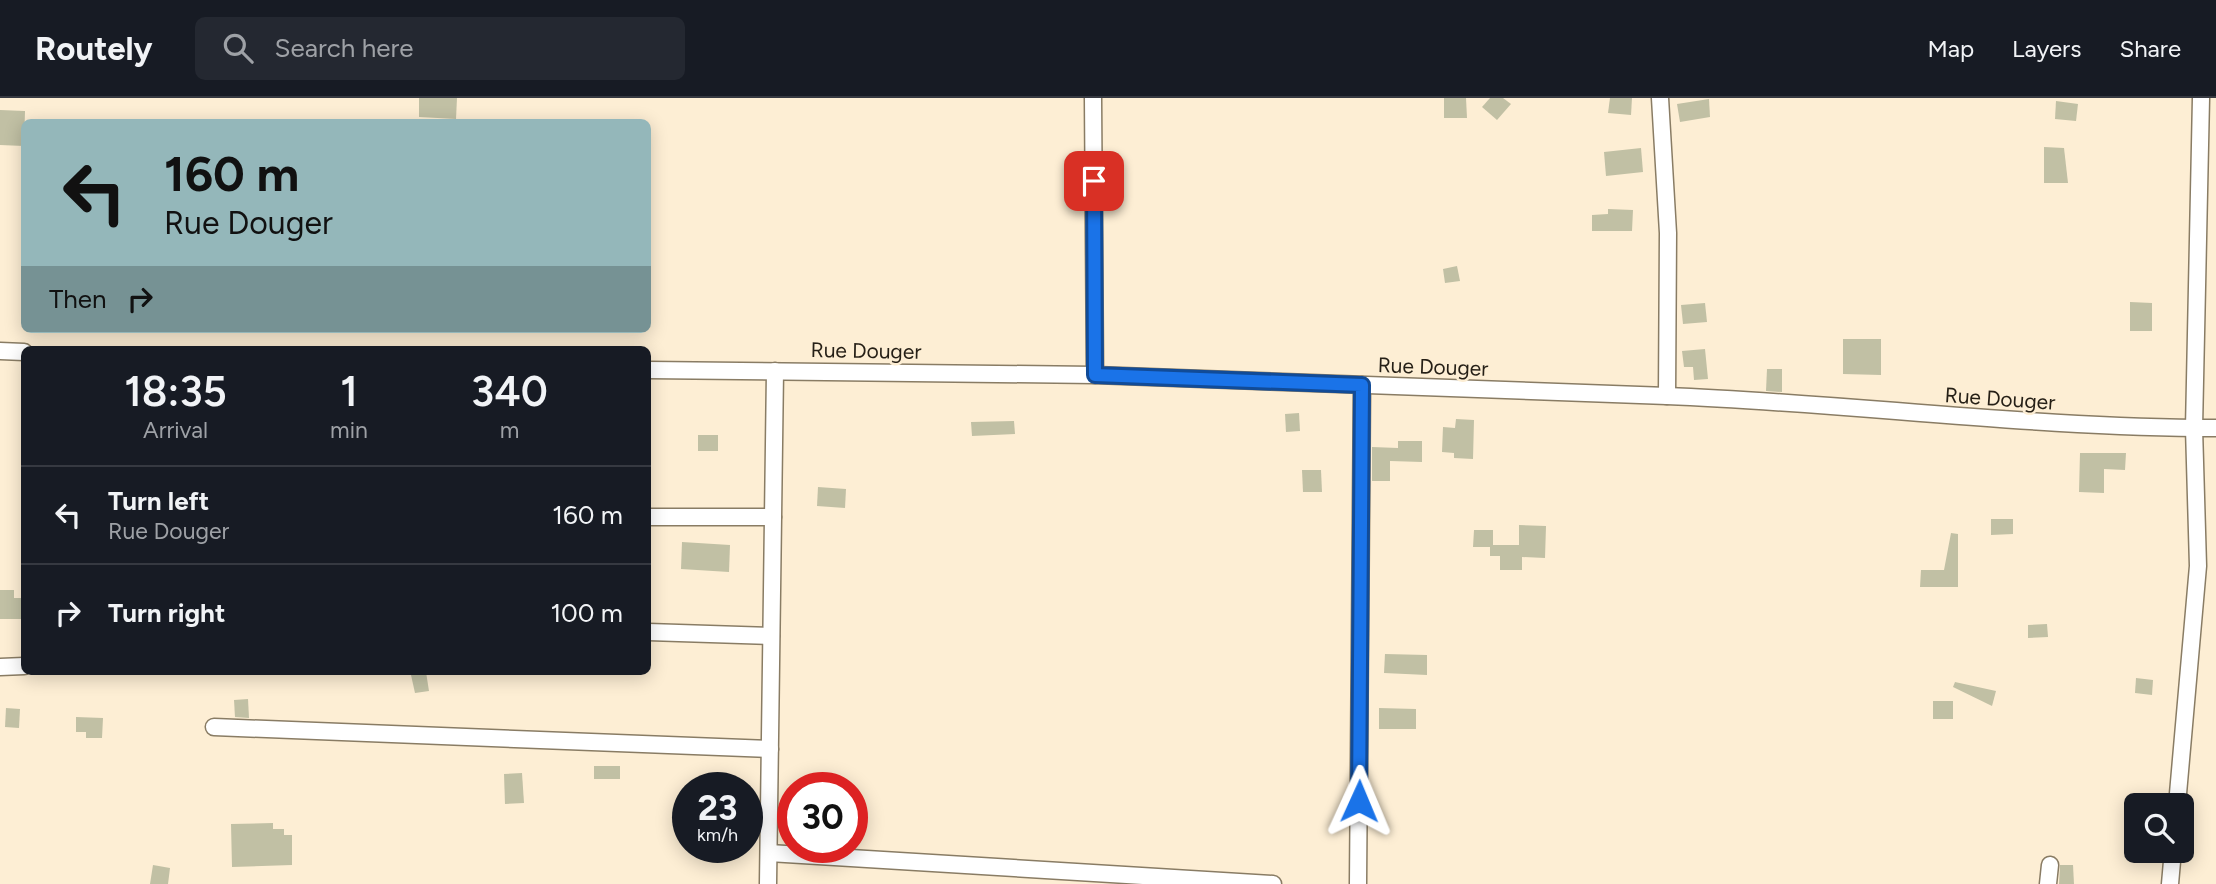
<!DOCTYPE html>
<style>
body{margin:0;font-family:Figtree,sans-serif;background:#242831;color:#f1f3f6;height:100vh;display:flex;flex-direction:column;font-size:26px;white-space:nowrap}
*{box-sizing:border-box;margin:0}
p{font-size:23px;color:#9ea1a6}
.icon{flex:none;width:38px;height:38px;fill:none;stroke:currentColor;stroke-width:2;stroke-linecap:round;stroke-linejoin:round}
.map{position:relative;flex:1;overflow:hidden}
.panel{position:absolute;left:21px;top:248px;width:630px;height:329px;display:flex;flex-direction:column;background:#171b24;border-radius:10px;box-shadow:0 4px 18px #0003}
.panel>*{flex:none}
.top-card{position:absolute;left:21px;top:21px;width:630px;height:214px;border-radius:10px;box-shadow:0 4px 18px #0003;background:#94b7ba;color:#111;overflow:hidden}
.tools{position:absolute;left:2124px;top:695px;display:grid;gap:14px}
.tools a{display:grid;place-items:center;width:70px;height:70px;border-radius:10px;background:#171b24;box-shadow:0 4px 18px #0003;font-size:35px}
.speed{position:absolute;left:672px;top:674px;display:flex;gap:14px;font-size:35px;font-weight:700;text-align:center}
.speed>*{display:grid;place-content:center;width:91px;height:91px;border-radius:50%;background:#171b24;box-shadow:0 4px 18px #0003;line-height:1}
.speed small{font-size:18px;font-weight:400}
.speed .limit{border:10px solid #d22;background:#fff;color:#111}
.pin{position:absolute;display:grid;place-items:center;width:60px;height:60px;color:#fff;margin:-30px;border-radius:14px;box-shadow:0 4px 10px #0006}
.me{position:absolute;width:77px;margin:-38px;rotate:1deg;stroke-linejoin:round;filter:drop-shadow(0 0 5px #0008)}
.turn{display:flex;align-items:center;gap:24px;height:147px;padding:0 28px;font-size:32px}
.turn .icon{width:91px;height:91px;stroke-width:2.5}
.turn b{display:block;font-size:49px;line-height:60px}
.then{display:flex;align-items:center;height:66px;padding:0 28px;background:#0003;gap:14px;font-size:26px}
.eta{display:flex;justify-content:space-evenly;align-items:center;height:119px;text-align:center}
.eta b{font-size:42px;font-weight:600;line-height:49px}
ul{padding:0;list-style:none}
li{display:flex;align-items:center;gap:21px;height:98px;padding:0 28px;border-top:2px solid #363941}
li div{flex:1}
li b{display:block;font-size:26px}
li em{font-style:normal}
header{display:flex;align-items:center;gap:42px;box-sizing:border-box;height:98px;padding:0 35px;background:#171b24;border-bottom:2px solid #363941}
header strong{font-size:33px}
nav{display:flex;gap:38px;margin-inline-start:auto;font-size:24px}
.search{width:490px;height:63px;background:#242831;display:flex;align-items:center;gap:18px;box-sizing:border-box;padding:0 24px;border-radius:10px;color:#9ea1a6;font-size:26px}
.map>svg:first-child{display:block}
</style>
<header>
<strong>Routely</strong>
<div class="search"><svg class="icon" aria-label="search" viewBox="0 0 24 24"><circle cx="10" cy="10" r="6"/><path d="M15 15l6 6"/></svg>Search here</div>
<nav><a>Map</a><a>Layers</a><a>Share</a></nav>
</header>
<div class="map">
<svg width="2216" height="786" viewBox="0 0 2216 786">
<rect width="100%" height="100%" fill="#fdeed4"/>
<g fill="#c1c0a4">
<path d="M419 0H457L456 21 419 19Z"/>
<path d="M1444 0H1466L1467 20H1444Z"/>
<path d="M1490 0H1503L1511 6 1497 22 1482 9Z"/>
<path d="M1610 0H1632L1631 17 1608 15Z"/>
<path d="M1709 1 1710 19 1680 24 1677 6Z"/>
<path d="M2056 3 2078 6 2076 23 2055 21Z"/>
<path d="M0 12 25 13 24 48 0 47Z"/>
<path d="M2044 49 2064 50 2068 85H2044Z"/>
<path d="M1641 50 1643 74 1606 78 1604 54Z"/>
<path d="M1608 111 1633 112 1632 133H1592V117L1608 116Z"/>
<path d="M1457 168 1460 183 1445 185 1443 171Z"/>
<path d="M2130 204 2152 205V233H2130Z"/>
<path d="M1705 205 1707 224 1683 226 1681 207Z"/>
<path d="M1843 241H1881V277L1843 276Z"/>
<path d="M1705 251 1708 281 1694 282 1693 269H1684L1682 253Z"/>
<path d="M1767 271H1782V294L1766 293Z"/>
<path d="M1299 315 1300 333 1286 334 1285 316Z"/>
<path d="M1456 321 1474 322 1473 361 1454 360V355L1442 354 1443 329 1455 330Z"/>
<path d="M1014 323 1015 336 972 338 971 324Z"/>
<rect x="698" y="337" width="20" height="16"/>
<path d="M1398 343H1422V364L1390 363V383H1372V349L1398 350Z"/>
<path d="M2080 355H2126L2125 372 2104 371V395L2079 394Z"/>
<path d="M1302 372H1321L1322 394H1303Z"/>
<path d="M818 389 846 391 845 410 817 408Z"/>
<path d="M1991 421H2013V436L1991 437Z"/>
<path d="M1519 427 1546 428 1545 460 1522 459V472H1500V458H1490V449H1473L1474 432H1493V447H1519Z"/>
<path d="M1951 435 1958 436V489H1920L1921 472H1944Z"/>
<path d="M682 444 730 447 729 474 681 471Z"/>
<path d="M0 492H14V500H24V521H0Z"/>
<path d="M2047 526 2048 539 2028 540V527Z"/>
<path d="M1385 556 1427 557V577L1384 575Z"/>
<path d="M426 574 429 593 415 595 411 577Z"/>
<path d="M2136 580 2153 582 2152 597 2135 595Z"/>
<path d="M1955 584 1996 593 1992 608 1953 589Z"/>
<path d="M248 601 249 620 235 619 234 602Z"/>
<rect x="1933" y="603" width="20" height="18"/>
<path d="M6 610 20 611 19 630 5 629Z"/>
<path d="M1379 610 1416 611V631H1379Z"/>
<path d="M76 619 103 620 102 640H86V634H76Z"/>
<rect x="594" y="668" width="26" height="13"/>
<path d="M522 675 524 705 505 706 504 676Z"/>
<path d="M273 725V731H284V737H292V767L232 769 231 726Z"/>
<path d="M153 767 170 770 168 786H150Z"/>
<path d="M2060 767H2073L2074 786H2059Z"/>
</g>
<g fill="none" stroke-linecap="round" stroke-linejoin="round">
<g stroke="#897c64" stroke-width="19">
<g id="minor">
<path d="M1093 0 1095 277"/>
<path d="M1660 0 1668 135 1667 298"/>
<path d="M0 253 24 254"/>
<path d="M648 272 1095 277 1667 298C1850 305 2032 330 2216 330"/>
<path d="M648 419H773"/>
<path d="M648 534 771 538"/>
<path d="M0 569 24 568"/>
<path d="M214 629 770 651"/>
<path d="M2177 707 2198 468 2194 330 2201 0"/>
<path d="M769 755 1273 786"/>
<path d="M768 786 775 273"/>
<path d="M1358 786 1362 287"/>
<path d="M2048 786 2050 767"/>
<path d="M2170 786 2173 752"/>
</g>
</g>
<use href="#minor" stroke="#fff" stroke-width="16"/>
</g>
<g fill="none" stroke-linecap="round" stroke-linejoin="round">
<g stroke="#114b97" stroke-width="18">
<path id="route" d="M1094 83 1095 277 1362 287 1359 703"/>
</g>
<use href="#route" stroke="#1a73e8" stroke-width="12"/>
</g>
<g text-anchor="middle" stroke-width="5" stroke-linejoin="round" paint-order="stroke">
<g font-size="21" fill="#251f16" stroke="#fdeed4">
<text transform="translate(866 253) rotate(1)" y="7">Rue Douger</text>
<text transform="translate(1433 269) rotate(2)" y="7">Rue Douger</text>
<text transform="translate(2000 301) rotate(4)" y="7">Rue Douger</text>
</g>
</g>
</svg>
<div class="tools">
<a><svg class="icon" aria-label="search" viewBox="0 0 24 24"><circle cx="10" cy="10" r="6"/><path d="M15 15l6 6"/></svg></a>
</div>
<div class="speed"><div>23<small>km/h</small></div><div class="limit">30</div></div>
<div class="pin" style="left:1094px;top:83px;background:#d93025"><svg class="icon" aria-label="arrive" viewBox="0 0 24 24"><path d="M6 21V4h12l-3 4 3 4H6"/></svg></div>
<svg class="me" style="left:1359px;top:703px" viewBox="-20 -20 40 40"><path d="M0-17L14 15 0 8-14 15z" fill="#1a73e8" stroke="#fff" stroke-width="4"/></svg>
<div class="top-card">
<div class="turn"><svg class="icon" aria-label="left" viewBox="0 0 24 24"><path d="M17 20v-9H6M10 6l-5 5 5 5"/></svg><div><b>160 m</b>Rue Douger</div></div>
<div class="then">Then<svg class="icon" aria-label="right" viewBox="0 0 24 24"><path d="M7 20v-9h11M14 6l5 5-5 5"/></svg></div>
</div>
<section class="panel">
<div class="eta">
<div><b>18:35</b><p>Arrival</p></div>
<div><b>1</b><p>min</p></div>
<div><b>340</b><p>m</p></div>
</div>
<ul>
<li><svg class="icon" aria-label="left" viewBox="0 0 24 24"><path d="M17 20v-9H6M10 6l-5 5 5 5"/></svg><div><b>Turn left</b><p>Rue Douger</p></div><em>160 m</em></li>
<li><svg class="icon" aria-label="right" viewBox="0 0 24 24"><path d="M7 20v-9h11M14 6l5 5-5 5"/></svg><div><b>Turn right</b></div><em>100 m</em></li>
</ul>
</section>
</div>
